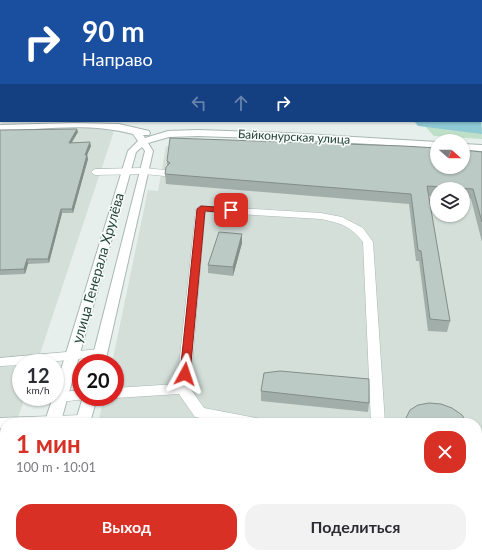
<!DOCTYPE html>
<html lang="ru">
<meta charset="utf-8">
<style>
body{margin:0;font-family:Lato,sans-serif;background:#f2f2f3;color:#2b2b33;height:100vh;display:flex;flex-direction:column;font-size:15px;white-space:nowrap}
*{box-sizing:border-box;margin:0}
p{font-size:13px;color:#7c7c81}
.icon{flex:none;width:22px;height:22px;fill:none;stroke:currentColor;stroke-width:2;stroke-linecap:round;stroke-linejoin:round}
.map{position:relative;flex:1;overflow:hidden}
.panel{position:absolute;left:0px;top:418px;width:482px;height:140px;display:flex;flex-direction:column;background:#fff;border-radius:16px 16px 0 0;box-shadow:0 1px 3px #0004}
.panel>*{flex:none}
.hud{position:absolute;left:0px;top:0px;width:482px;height:122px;box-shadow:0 1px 3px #0004;background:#1a4fa0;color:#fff;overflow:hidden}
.needle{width:26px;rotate:110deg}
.buttons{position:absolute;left:430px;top:134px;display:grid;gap:8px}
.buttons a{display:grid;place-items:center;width:40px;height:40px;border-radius:50%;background:#fff;box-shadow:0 1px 3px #0004;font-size:20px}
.speed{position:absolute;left:12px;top:354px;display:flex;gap:8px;font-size:20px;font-weight:700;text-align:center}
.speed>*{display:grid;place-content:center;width:52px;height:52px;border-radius:50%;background:#fff;box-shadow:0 1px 3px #0004;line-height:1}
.speed small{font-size:10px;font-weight:400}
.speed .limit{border:6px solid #d22;background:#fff;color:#111}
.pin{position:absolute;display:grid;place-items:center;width:34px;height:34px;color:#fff;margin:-17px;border-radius:8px;box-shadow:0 2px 6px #0006}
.me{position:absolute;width:44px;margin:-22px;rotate:5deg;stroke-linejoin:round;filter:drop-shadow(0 0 3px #0008)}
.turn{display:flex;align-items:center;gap:14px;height:84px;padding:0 16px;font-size:18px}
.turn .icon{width:52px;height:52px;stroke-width:2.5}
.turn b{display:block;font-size:28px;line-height:34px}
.lanes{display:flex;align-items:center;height:38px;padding:0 16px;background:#0003;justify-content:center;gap:20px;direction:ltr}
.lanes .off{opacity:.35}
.round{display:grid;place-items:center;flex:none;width:42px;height:42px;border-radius:16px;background:#f2f2f3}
.summary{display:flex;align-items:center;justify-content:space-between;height:68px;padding:0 16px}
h1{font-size:24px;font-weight:700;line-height:30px;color:#d93025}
.primary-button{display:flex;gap:8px;margin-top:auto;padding:8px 16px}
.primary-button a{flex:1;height:46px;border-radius:16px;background:#d93025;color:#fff;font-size:16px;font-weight:700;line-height:46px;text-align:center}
.primary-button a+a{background:#f2f2f3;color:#2b2b33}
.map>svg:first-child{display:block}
</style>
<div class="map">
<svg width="482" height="558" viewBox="0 0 482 558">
<rect width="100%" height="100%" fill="#e6efeb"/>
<g fill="#d4dfda" fill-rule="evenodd">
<path d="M92 128 114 131 37 363H21V397H25L16 423H5V455L0 469V131Z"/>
<path d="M166 146 401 154 437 167H463L482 160V558H68L69 553H477V423H98L104 397H115V363H112L148 190 158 191ZM437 189H463V215H437Z"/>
</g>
<path fill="#bfe0c8" d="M481 118 482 139 434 136 422 123 397 121H481Z"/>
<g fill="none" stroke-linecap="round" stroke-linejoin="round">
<g fill="#8ec9d4" fill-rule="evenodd">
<rect x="0" y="104" width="1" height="14"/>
<path d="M481 118 482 134 418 126 414 121H481Z"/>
</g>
<g stroke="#a8b8b2" stroke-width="1">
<g id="service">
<rect x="134" y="0" width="4" height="1"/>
<path d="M0 44H1L0 50Z"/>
<rect x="481" y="49" width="1" height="4"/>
<rect x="481" y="106" width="1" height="4"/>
<path d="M144 168 165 170 169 173 165 176 144 174 95 175 91 172 95 169Z"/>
<path d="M201 206 321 213 342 217 363 228 373 242 385 423H371L363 242C351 226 340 223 321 219L205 212 190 388 204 408 256 418 261 419 263 423H226L195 417 179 394 115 398 112 397H115V388L177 384 196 209Z"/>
<path d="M101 349 105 350 107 353 105 356 39 363H21V365L0 366V358Z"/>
<path d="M81 390V397H87L86 399 60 402 55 401 53 397H55V393Z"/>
<path d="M84 415 89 416 91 420 89 423H5V428H0V418Z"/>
<path d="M477 515 482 516V530L477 529Z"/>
</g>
</g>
<g stroke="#a8b8b2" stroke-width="2">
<g id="minor">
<path d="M74 123 119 124 149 131 150 133 149 135H143L145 138 168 131 198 130 287 133 437 142V148L287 139 198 136 169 137 148 143 153 151 105 363H91L145 151 142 147 136 152 61 421 60 423H46L45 421 53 397H55V389L128 151 138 141 133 134C90 122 44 129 0 131V125Z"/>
<path d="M463 144 482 145V151L463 150Z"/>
<path d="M83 397H97L90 423H78L76 420Z"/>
</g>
</g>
<g stroke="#a8b8b2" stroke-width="2">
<rect id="tertiary" x="0" y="32" width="1" height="4"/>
</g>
<use href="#service" fill="#fff" fill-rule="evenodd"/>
<use href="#minor" fill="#fff" fill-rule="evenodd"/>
<use href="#tertiary" fill="#fff" fill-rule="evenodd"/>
</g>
<g fill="#a1aea9">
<path d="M0 0H124V1H1V27H0Z"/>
<path d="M482 0V44H481V1Z"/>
<path d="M0 130 78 132 72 143 91 146 87 155 88 159 73 213H62L49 263 28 264 25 274 0 275Z"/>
<path d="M482 152V242L471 199 463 198V189H437V197L428 196 450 321 447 332 428 331 419 261H416L409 204 166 184 165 174 167 166V161Z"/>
<path d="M242 234V243L233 276 208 273V265Z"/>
<path d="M261 391 369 403 368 412 261 401Z"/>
</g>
<g fill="#838d89">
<path d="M1 79V87L0 81Z"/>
<path d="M77 129 78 132 69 146V143Z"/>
<path d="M90 142 91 146 87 155 88 159 73 213 72 209 85 155Z"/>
<path d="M61 209 62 213 49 263 48 259Z"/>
<path d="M242 234V243L233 276V267Z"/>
<path d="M27 259 28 264 25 274 24 269Z"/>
</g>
<g fill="#bbcac4" stroke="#838d89">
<path d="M0 0H123V1H1V22H0Z"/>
<path d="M172 0H204L205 1H172Z"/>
<path d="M248 0H482V33H481V1H248Z"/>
<path d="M0 56H1V79L0 81Z"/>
<path d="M77 129 69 143 90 142 85 155H87L72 209H61L48 259H27L24 269 0 270V130Z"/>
<path d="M170 138 403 146 437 148V167H463V150L482 152V222L473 189 427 186 450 321 430 319 421 251 418 250 411 194 165 174 166 167 170 163 167 161Z"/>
<path d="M219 232 242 234 233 267 208 265Z"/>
<path d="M280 371 369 379V403L261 391 264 373Z"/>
<path d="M429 403 441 404 452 408 462 415 467 423H406V418L410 410 418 405Z"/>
<path d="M410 555 432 558H410Z"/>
</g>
<path fill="#d93025" stroke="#8d1f18" d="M201 206 231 208 235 210 231 213 205 211 190 374 189 377H181L180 374 197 209Z"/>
<g text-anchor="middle" stroke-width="3.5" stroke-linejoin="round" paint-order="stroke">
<g font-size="12" fill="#24423a" stroke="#f7fbf9">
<text transform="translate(294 137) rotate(3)" y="4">Байконурская улица</text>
</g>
<g font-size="14" fill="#24423a" stroke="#f7fbf9">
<text transform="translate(98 268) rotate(-74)" y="5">улица Генерала Хрулёва</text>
</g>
</g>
</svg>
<div class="buttons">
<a><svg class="needle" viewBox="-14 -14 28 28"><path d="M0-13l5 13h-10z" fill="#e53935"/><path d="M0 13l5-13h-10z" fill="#7c7c81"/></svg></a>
<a><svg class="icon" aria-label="layers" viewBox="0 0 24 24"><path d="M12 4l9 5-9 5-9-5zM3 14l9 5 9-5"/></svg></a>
</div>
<div class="speed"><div>12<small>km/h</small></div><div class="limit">20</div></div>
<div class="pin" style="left:231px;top:210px;background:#d93025"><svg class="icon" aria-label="arrive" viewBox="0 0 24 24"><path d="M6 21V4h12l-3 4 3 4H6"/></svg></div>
<svg class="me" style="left:185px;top:374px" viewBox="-20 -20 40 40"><path d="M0-17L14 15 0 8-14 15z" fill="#d93025" stroke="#fff" stroke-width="4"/></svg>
<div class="hud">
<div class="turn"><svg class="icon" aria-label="right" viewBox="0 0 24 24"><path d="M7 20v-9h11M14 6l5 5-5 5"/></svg><div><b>90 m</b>Направо</div></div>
<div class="lanes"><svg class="icon off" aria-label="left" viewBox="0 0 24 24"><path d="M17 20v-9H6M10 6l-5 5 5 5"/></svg><svg class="icon off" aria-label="ahead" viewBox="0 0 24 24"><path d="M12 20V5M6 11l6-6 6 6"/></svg><svg class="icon" aria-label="right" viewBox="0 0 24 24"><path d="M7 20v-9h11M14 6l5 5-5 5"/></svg></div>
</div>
<section class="panel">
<div class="summary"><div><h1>1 мин</h1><p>100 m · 10:01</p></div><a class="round" style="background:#d93025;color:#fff"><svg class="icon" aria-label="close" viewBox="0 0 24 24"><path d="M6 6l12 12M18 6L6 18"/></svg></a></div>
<div class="primary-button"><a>Выход</a><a>Поделиться</a></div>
</section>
</div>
